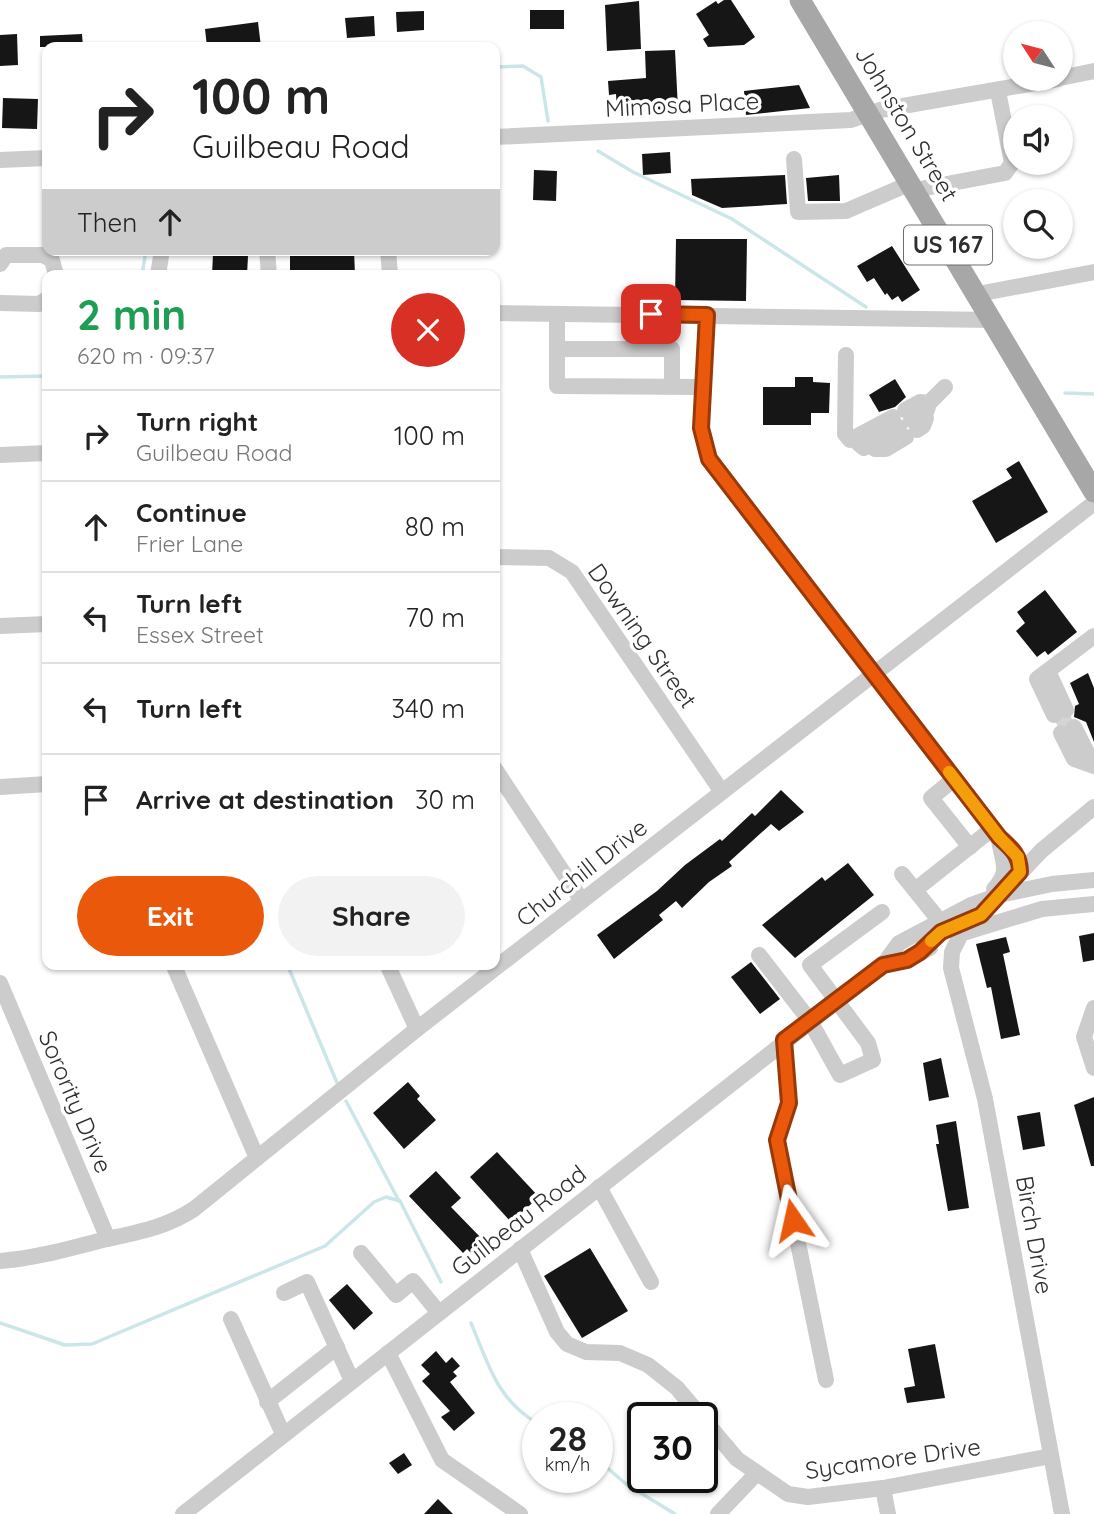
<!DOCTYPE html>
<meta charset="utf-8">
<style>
body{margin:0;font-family:Quicksand,sans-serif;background:#f2f2f2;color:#222;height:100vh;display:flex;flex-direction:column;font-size:26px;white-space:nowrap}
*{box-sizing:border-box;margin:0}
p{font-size:23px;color:#767676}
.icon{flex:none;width:38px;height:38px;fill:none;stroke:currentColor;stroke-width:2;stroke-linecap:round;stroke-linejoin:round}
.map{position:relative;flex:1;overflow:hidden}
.drawer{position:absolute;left:42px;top:270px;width:458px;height:700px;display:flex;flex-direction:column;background:#fff;border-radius:14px;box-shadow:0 2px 5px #0004}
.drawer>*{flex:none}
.guide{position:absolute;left:42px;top:42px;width:458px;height:214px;border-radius:14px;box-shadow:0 2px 5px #0004;background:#fff;color:#222;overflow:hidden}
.needle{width:46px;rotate:306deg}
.tools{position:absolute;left:1003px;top:21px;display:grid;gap:14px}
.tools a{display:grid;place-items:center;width:70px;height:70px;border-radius:50%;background:#fff;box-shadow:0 2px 5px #0004;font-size:35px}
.speed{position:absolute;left:522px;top:1402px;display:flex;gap:14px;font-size:35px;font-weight:700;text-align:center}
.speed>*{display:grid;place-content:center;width:91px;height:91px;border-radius:50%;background:#fff;box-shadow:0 2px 5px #0004;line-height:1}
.speed small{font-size:18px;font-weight:400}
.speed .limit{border:4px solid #111;border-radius:10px;background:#fff;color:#111}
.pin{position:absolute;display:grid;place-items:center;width:60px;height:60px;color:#fff;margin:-30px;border-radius:14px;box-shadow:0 4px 10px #0006}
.me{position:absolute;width:77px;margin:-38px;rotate:349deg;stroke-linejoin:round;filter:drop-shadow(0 0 5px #0008)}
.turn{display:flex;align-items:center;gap:24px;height:147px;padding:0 35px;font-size:32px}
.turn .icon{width:91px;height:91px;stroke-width:2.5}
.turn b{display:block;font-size:49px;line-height:60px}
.then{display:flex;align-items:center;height:66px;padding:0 35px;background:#0003;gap:14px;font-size:26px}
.round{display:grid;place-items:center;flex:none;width:74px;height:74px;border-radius:37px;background:#f2f2f2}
.head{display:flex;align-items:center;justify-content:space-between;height:119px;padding:0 35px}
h1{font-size:42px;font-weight:700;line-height:52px;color:#1e9e55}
.button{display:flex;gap:14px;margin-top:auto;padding:14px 35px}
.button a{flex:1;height:80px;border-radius:42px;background:#ea580c;color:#fff;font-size:28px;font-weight:700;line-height:80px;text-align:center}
.button a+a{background:#f2f2f2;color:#222}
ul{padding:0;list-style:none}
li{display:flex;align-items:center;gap:21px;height:91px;padding:0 35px;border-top:2px solid #e0e0e0}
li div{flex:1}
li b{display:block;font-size:26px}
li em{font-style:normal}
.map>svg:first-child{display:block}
</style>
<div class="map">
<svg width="1094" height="1514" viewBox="0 0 1094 1514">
<rect width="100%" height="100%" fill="#fff"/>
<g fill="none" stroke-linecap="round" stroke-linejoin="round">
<g stroke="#cbe6e9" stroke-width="3.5">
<path d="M495 67 523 66 541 77 548 121"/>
<path d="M598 151 633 172 732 219 866 307"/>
<path d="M142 275 146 250"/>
<path d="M0 377 47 376"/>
<path d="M1065 393 1094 394"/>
<path d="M287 964 338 1085"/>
<path d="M346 1101 399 1201"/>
<path d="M0 1323 65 1345 92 1344 325 1246 374 1202 386 1197 400 1201 441 1282"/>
<path d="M471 1323C488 1363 497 1400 537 1423"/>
<path d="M597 1459 626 1484 675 1514"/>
</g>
</g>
<g fill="#161616">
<path d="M724 0H731L755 37 744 45 708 47 703 39 709 35 696 14 716 1 718 4Z"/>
<path d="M639 1 641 49 607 51 605 5Z"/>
<rect x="530" y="10" width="34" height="19"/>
<path d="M424 11V30L397 32 396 12Z"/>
<path d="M374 16 375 36 347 38 345 18Z"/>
<path d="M258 22 261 47H240L239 44 207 47 205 29Z"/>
<path d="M17 34 18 65 0 66V35Z"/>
<path d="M82 34 83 47H40V36Z"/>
<path d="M675 50 678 109 617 112 616 94 609 95 608 81 646 78 645 51Z"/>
<path d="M799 85 810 108 746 115 744 91Z"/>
<path d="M3 98 38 99 37 129 2 128Z"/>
<path d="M670 152 671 173 643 175 642 154Z"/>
<path d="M534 170 557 171 556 201 533 200Z"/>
<path d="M785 175 787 204 722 208 692 195 691 179Z"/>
<path d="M839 175 840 201H808L806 178Z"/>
<path d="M676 239H747L746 301 675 300Z"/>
<path d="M892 246 920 290 902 302 898 296 892 300 887 293 885 295 874 278 867 282 857 266Z"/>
<path d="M328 250H354L355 275H290V251Z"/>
<path d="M213 254 248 256 247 275H212Z"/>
<path d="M795 377H813V382L830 383 829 413H811V425H763V387H795Z"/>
<path d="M895 379 906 397 895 407 879 412 869 395Z"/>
<path d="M1019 461 1048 512 996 543 972 501 1012 478 1006 469Z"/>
<path d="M1045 590 1077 632 1048 655 1045 651 1037 657 1016 631 1025 623 1017 612Z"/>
<path d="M1088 673 1094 688V742L1086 722 1074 717 1075 706 1079 704 1070 683Z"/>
<path d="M781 790 804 812 779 831 771 824 729 862 732 866 709 882 682 908 676 901 659 915 663 920 614 959 597 935 657 891 685 865 720 839 722 841 752 813 755 816Z"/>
<path d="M848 863 874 895 795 958 762 925 822 877 825 881Z"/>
<path d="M1094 933V960L1083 962 1079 936Z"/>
<path d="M1006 937 1010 952 1003 954 1020 1035 1001 1039 991 987 987 988 976 944Z"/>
<path d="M751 962 780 999 760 1014 731 977Z"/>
<path d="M941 1058 949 1097 929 1101 923 1063Z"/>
<path d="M408 1082 420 1096 417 1099 436 1120 404 1149 373 1113Z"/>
<path d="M1094 1097V1166H1091L1074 1105Z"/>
<path d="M1040 1112 1045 1146 1023 1150 1017 1116Z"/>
<path d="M956 1121 969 1208 948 1211 936 1144H939L936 1125Z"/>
<path d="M497 1152 539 1197 511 1222 470 1177Z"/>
<path d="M436 1171 461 1198 451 1207 484 1241 471 1253 467 1249 463 1253 409 1196Z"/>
<path d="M590 1248 628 1311 582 1338 544 1276Z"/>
<path d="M347 1284 373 1313 354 1330 329 1300Z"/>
<path d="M935 1344 945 1398 907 1403 904 1388 915 1386 908 1349Z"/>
<path d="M436 1351 446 1363 452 1357 460 1366 453 1372 457 1376 450 1382 475 1413 454 1431 441 1417 450 1411 422 1381 430 1374 421 1365Z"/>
<path d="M404 1453 412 1465 398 1474 389 1463Z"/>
<path d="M438 1499 453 1514H424Z"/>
</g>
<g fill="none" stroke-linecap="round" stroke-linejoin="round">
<path stroke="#d5d5d5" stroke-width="16" stroke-dasharray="16 8" stroke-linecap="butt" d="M1060 712 1068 730"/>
<g stroke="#ccc" stroke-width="16">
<path d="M1060 78 1094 71"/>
<path d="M495 137 851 120 880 110 1058 79"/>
<path d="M794 159 798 212 846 211 911 183"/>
<path d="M0 160 47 158"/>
<path d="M915 190 1005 173 1012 163 998 91"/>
<path d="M267 250 269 275"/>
<path d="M388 250 390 275"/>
<path d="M0 264 6 255H43L52 260 56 275"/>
<path d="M158 275 162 250"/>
<path d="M978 294 1094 272"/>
<path d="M0 303 39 304 47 299"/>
<path d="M495 313 993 320"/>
<path d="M557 314V386L703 387"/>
<path d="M707 315 701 428 709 459 999 837 1018 857 1020 872"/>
<path d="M557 349H672V386"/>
<path d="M846 355 845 434 850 440 893 417"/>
<path d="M905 410 920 402 929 403 945 387"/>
<path d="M911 420 927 410 929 403"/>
<path d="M917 430 923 426 926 418"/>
<path d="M859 444 864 448 899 427"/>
<path d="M875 449H886L906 437"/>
<path d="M0 455 47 453"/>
<path d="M495 557 549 558 572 572 722 792"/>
<path d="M0 626 47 624"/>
<path d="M1048 671 1066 710"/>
<path d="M1054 715 1037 679 1094 636"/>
<path d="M1074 727 1094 766"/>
<path d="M1061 733 1074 759 1094 766"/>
<path d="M495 769 582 901"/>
<path d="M954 779 931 798 970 847"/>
<path d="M0 787 47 784"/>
<path d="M902 874 939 920"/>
<path d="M994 889C1011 871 1002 861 999 840"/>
<path d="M915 890 992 829"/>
<path d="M966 932 1042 909 1094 904"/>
<path d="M961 934 952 952 951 968 985 1099 1062 1514"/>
<path d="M920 952 941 932 981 915 1041 851 1094 807"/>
<path d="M759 955 810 1021 840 1075 873 1060 868 1043 810 965 882 912"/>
<path d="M173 964 257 1158"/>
<path d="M387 964 417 1029"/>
<path d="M883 965 907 960 930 948"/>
<path d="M0 983 108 1239"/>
<path d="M1094 1008 1084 1037 1094 1068"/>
<path d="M784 1040 789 1103 777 1140 826 1380"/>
<path d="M599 1187 651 1282"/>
<path d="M520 1249 557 1332 567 1344 586 1352 620 1353 648 1365 677 1388 737 1459 788 1494 808 1497 883 1488 1051 1456"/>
<path d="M361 1253 396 1295 413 1281 439 1313"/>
<path d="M0 1261C37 1258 71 1248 107 1239 139 1232 167 1227 194 1209L417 1029 1094 503"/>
<path d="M284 1293 307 1282 352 1381"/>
<path d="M231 1319 283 1434"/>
<path d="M388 1353 442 1460 520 1514"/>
<path d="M267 1402 337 1347"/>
<path d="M883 1488 888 1514"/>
<path d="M183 1514 883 965 899 943 971 905 999 895 1052 884 1094 880"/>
<path d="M718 1514 756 1474"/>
</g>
<path stroke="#a7a7a7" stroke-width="21" d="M800 0 1094 492"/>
</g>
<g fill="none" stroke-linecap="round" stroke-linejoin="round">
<g stroke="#983908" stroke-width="18">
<path id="route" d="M651 314 707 315 701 428 709 459 999 837C1011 848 1020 855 1020 872L981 915 941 932 920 952 907 960 883 965 784 1040 789 1103 777 1140 793 1220"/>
</g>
<use href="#route" stroke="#ea580c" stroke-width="12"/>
<path stroke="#f59e0b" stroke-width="12" d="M931 941 941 932 981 915 1020 872 1018 857 999 837 949 772"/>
</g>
<g text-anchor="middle" stroke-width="7" stroke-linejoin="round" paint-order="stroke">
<rect fill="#fff" stroke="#6d6d6d" stroke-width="2" x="904" y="225.5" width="88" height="39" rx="5"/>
<g font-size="23" font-weight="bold" fill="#2f2f2f">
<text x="948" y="253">US 167</text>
</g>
<g font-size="24" fill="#2f2f2f" stroke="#fff">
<text transform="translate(682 105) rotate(-3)" y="8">Mimosa Place</text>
<text transform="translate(906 124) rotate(59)" y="8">Johnston Street</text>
<text transform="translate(642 636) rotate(55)" y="8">Downing Street</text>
<text transform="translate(582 873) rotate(-38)" y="8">Churchill Drive</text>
<text transform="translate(75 1102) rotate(67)" y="8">Sorority Drive</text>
<text transform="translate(519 1221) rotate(-38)" y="8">Guilbeau Road</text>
<text transform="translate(1034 1235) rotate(80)" y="8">Birch Drive</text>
<text transform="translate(893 1459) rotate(-8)" y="8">Sycamore Drive</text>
</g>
</g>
</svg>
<div class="tools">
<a><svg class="needle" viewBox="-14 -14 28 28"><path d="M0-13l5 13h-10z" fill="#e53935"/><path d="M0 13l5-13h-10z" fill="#767676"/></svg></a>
<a><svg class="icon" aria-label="sound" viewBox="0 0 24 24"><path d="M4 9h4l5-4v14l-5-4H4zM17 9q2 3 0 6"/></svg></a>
<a><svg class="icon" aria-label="search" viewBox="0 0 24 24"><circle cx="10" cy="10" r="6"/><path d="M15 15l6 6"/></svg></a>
</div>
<div class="speed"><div>28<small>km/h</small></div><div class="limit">30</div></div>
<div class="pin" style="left:651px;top:314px;background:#d93025"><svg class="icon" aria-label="arrive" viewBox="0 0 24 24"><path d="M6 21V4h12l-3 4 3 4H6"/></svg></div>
<svg class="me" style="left:793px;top:1220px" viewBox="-20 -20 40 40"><path d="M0-17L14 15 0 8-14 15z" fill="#ea580c" stroke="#fff" stroke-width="4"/></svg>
<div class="guide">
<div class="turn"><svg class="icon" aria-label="right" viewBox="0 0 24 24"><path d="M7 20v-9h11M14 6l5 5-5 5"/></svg><div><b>100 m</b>Guilbeau Road</div></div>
<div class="then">Then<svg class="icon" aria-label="ahead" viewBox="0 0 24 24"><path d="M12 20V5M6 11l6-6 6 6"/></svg></div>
</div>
<section class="drawer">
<div class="head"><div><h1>2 min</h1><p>620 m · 09:37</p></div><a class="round" style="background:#d93025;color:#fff"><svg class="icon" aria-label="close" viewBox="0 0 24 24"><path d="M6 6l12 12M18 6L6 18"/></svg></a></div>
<ul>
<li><svg class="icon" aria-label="right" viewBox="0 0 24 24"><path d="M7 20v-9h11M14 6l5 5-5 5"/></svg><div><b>Turn right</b><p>Guilbeau Road</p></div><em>100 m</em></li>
<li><svg class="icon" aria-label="ahead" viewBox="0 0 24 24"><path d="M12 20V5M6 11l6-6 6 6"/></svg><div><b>Continue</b><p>Frier Lane</p></div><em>80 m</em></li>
<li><svg class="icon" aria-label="left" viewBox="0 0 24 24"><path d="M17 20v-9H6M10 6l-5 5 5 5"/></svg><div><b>Turn left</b><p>Essex Street</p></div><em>70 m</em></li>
<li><svg class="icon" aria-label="left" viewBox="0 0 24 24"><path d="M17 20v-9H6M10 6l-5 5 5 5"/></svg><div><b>Turn left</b></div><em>340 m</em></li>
<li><svg class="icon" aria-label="arrive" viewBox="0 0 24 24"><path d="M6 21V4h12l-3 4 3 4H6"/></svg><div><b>Arrive at destination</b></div><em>30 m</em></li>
</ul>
<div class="button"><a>Exit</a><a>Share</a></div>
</section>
</div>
